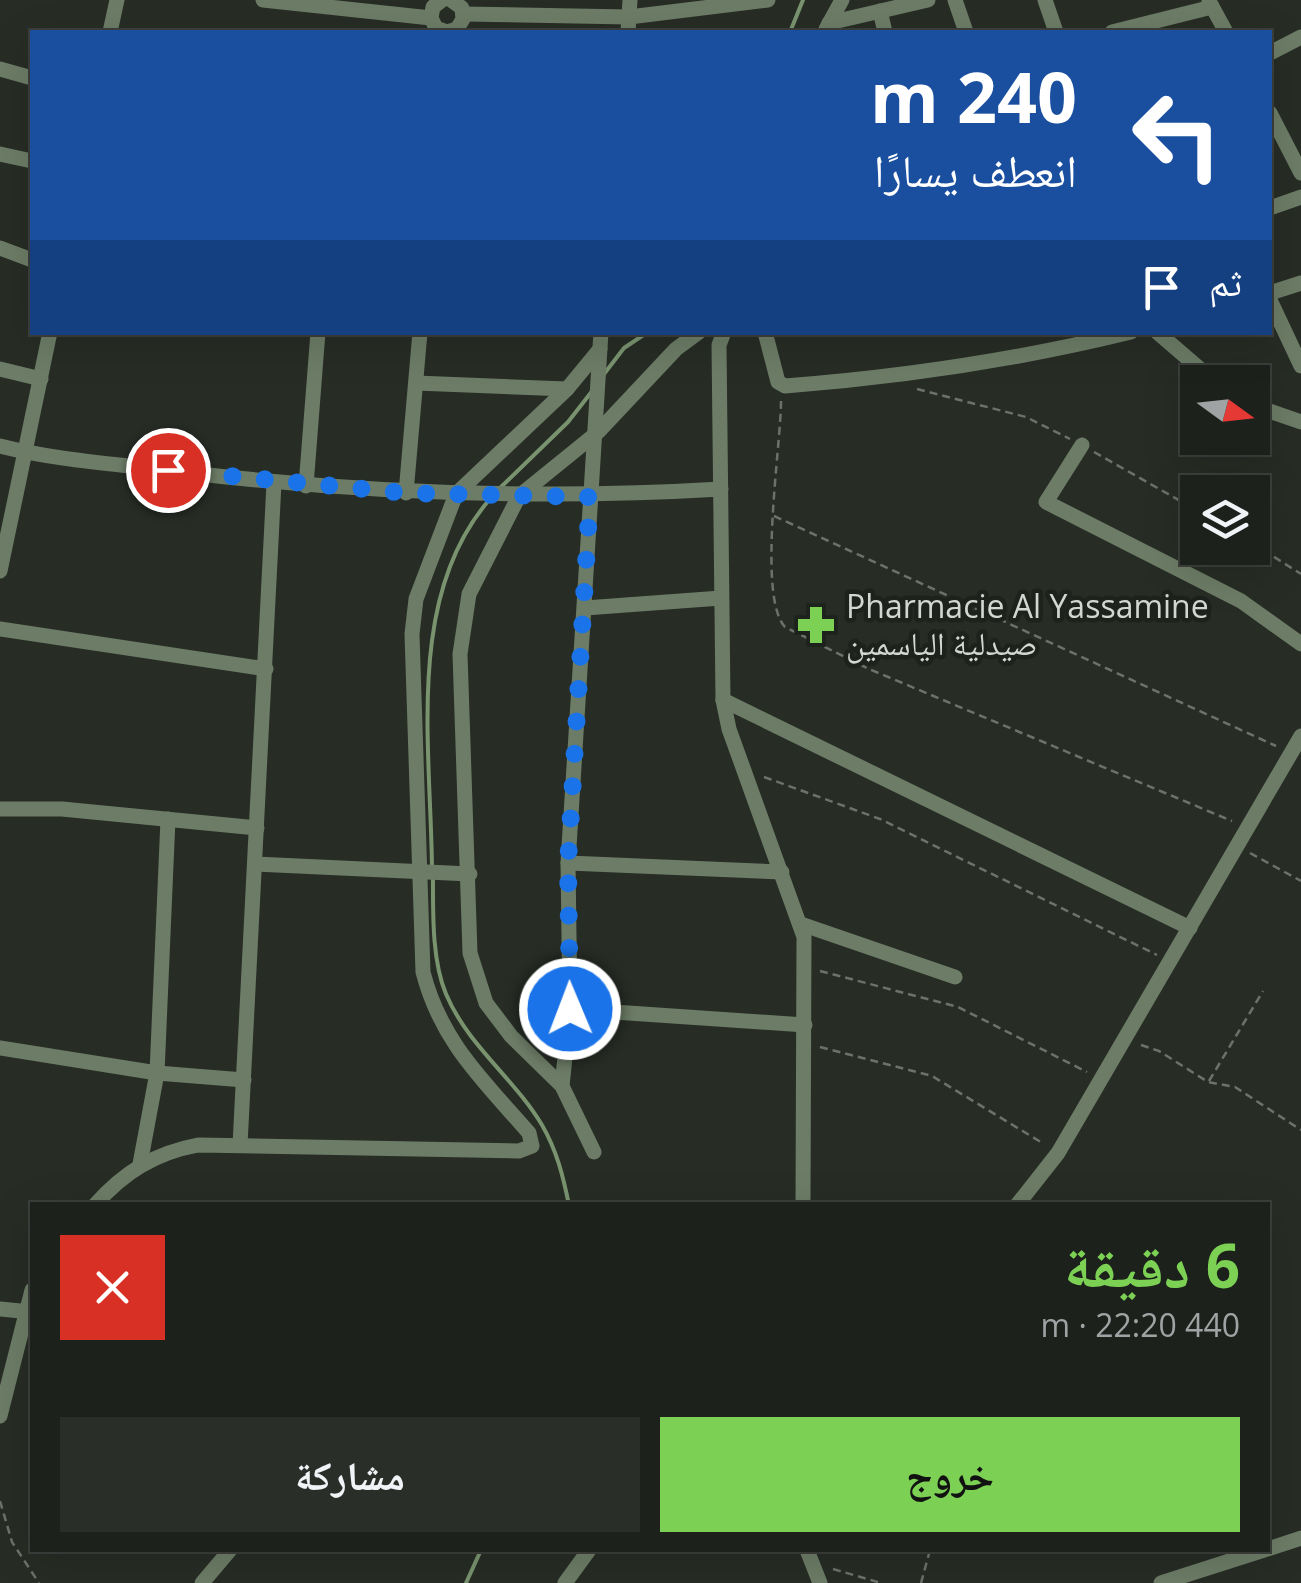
<!DOCTYPE html>
<html lang="ar">
<meta charset="utf-8">
<style>
body{margin:0;font-family:"Open Sans","Noto Naskh Arabic",sans-serif;background:#2a2e29;color:#f1f3f6;direction:rtl;height:100vh;display:flex;flex-direction:column;font-size:38px;white-space:nowrap}
*{box-sizing:border-box;margin:0}
p{font-size:32px;color:#a0a3a3}
.icon{flex:none;width:55px;height:55px;fill:none;stroke:currentColor;stroke-width:2;stroke-linecap:round;stroke-linejoin:round}
.map{position:relative;flex:1;overflow:hidden;direction:ltr}
.side{position:absolute;left:30px;top:1202px;width:1240px;height:350px;display:flex;flex-direction:column;background:#1d211c;border-radius:0px;box-shadow:0 10px 40px #0002,0 0 0 2px #3b3e3b;direction:rtl}
.side>*{flex:none}
.banner{position:absolute;left:30px;top:30px;width:1242px;height:305px;border-radius:0px;box-shadow:0 10px 40px #0002,0 0 0 2px #3b3e3b;direction:rtl;background:#1a4fa0;color:#fff;overflow:hidden}
.needle{width:65px;rotate:105deg}
.tools{position:absolute;left:1180px;top:365px;display:grid;gap:20px}
.tools a{display:grid;place-items:center;width:90px;height:90px;border-radius:0px;background:#1d211c;box-shadow:0 10px 40px #0002,0 0 0 2px #3b3e3b;font-size:50px}
.pin{position:absolute;display:grid;place-items:center;width:85px;height:85px;color:#fff;margin:-42px;border:5px solid #fff;border-radius:50%;box-shadow:0 2px 10px #0007}
.me{position:absolute;width:110px;margin:-55px;rotate:359deg;stroke-linejoin:round;filter:drop-shadow(0 0 8px #0008)}
.turn{display:flex;align-items:center;gap:35px;height:210px;padding:0 30px;font-size:45px}
.turn .icon{width:130px;height:130px;stroke-width:2.5}
.turn b{display:block;font-size:70px;line-height:85px}
.then{display:flex;align-items:center;height:95px;padding:0 30px;background:#0003;gap:20px;font-size:38px}
.round{display:grid;place-items:center;flex:none;width:105px;height:105px;border-radius:0px;background:#2a2e29}
.headline{display:flex;align-items:center;justify-content:space-between;height:170px;padding:0 30px}
h1{font-size:60px;font-weight:700;line-height:75px;color:#7cd155}
.cta{display:flex;gap:20px;margin-top:auto;padding:20px 30px}
.cta a{flex:1;height:115px;border-radius:0px;background:#7cd155;color:#111;font-size:40px;font-weight:700;line-height:115px;text-align:center}
.cta a+a{background:#2a2e29;color:#f1f3f6}
.map>svg:first-child{display:block}
</style>
<div class="map">
<svg width="1301" height="1583" viewBox="0 0 1301 1583">
<rect width="100%" height="100%" fill="#272c25"/>
<g fill="none" stroke-linecap="round" stroke-linejoin="round">
<g stroke="#79936f" stroke-width="4">
<path d="M790 32 803 0"/>
<path d="M604 374 624 348 648 332"/>
<path d="M500 488 568 422 593 390"/>
<path d="M432 869C431 748 405 596 490 499"/>
<path d="M433 878C433 914 432 961 446 994 468 1046 514 1078 542 1125 557 1151 563 1176 569 1205"/>
<path d="M466 1583 481 1550"/>
</g>
<g stroke="#6d716b" stroke-width="2.5" stroke-dasharray="8 5" stroke-linecap="butt">
<path d="M917 389 1026 417 1070 439"/>
<path d="M781 401C781 446 757 597 785 627L869 669 1232 821"/>
<path d="M1094 452 1198 511"/>
<path d="M774 516 1276 746"/>
<path d="M1252 543 1301 574"/>
<path d="M764 777 880 819 1157 955"/>
<path d="M1250 853 1301 881"/>
<path d="M820 971 958 1007 1087 1072"/>
<path d="M1141 1045 1159 1051 1208 1082 1235 1087 1301 1130"/>
<path d="M820 1047 932 1076 1044 1144"/>
<path d="M1209 1081 1263 991"/>
<path d="M0 1501 12 1542 39 1583"/>
<path d="M833 1569 881 1583"/>
<path d="M921 1583 930 1550"/>
</g>
<g stroke="#6c7c66" stroke-width="15">
<path d="M263 0 431 18"/>
<path d="M442 0 433 7 431 18 436 28 447 32 457 29 463 19 462 8 451 0"/>
<path d="M955 0 966 32"/>
<path d="M1045 0 1056 32"/>
<path d="M1209 1 1226 32"/>
<path d="M880 11 885 32"/>
<path d="M463 14 629 17 768 0"/>
<path d="M829 23 928 0"/>
<path d="M826 29 842 0"/>
<path d="M110 32 117 0"/>
<path d="M628 32 630 0"/>
<path d="M1112 32 1212 7"/>
<path d="M1270 53 1301 37"/>
<path d="M0 69 32 78"/>
<path d="M1270 113 1301 173"/>
<path d="M0 154 32 161"/>
<path d="M1270 208 1301 197"/>
<path d="M0 248 32 260"/>
<path d="M1270 293 1301 283"/>
<path d="M1270 300 1301 366"/>
<path d="M724 332 719 345 723 700 729 729 804 937 803 1205"/>
<path d="M765 332 778 382 785 386C902 377 1017 360 1131 332"/>
<path d="M1157 332 1215 382"/>
<path d="M0 369 41 379"/>
<path d="M416 383 567 389"/>
<path d="M1252 405 1301 422"/>
<path d="M1082 445 1046 502 1241 601 1301 644"/>
<path d="M0 446C59 461 121 464 181 472 362 493 540 500 721 489"/>
<path d="M306 486 318 332"/>
<path d="M406 493 420 332"/>
<path d="M0 571 50 332"/>
<path d="M585 608 721 598"/>
<path d="M0 629 266 669"/>
<path d="M723 700 1190 928"/>
<path d="M0 809H62L257 828"/>
<path d="M568 863 782 872"/>
<path d="M255 864 470 874"/>
<path d="M801 924 955 977"/>
<path d="M570 1009 805 1025"/>
<path d="M0 1048 157 1073 244 1080"/>
<path d="M562 1086 570 1009 568 863 601 332"/>
<path d="M240 1145 274 483"/>
<path d="M594 1152 562 1086 511 1036 486 1003 470 953 460 654 469 594 519 496 598 432 676 349 699 332"/>
<path d="M140 1164 157 1073 168 819"/>
<path d="M95 1205C124 1172 155 1153 198 1145L519 1151 532 1146 529 1133C483 1080 441 1042 423 972L412 634 416 599 456 494 567 389 600 349"/>
<path d="M1017 1205 1058 1153 1301 736"/>
<path d="M0 1309 31 1312"/>
<path d="M0 1416 32 1290"/>
<path d="M1268 1549 1301 1538"/>
<path d="M807 1550 820 1583"/>
<path d="M202 1583 230 1550"/>
<path d="M565 1583 589 1550"/>
<path d="M1161 1583 1264 1550"/>
</g>
</g>
<g fill="none" stroke-linecap="round" stroke-linejoin="round">
<path stroke="#1a73e8" stroke-width="18" stroke-dasharray="0 32.4" d="M168 470 406 493 590 497 568 863 570 1009"/>
</g>
<defs>
<g id="pharmacy-bare" transform="scale(3)"><path d="M-2-6h4v4h4v4h-4v4h-4v-4h-4v-4h4Z" fill="#7cd155" stroke="#1e221c" stroke-width="2.5" paint-order="stroke"/></g>
</defs>
<g fill-rule="evenodd">
<use href="#pharmacy-bare" x="816" y="625"/>
</g>
<g text-anchor="middle" stroke-width="9" stroke-linejoin="round" paint-order="stroke">
<g font-size="32" fill="#d3d6d1" stroke="#1e221c" text-anchor="start">
<text x="846" y="618">Pharmacie Al Yassamine<tspan x="846" dy="37">صيدلية الياسمين</tspan></text>
</g>
</g>
</svg>
<div class="tools">
<a><svg class="needle" viewBox="-14 -14 28 28"><path d="M0-13l5 13h-10z" fill="#e53935"/><path d="M0 13l5-13h-10z" fill="#a0a3a3"/></svg></a>
<a><svg class="icon" aria-label="layers" viewBox="0 0 24 24"><path d="M12 4l9 5-9 5-9-5zM3 14l9 5 9-5"/></svg></a>
</div>
<div class="pin" style="left:168px;top:470px;background:#d93025"><svg class="icon" aria-label="arrive" viewBox="0 0 24 24"><path d="M6 21V4h12l-3 4 3 4H6"/></svg></div>
<svg class="me" style="left:570px;top:1009px" viewBox="-20 -20 40 40"><circle r="17" fill="#1a73e8" stroke="#fff" stroke-width="3"/><path d="M0-11L8 9 0 5-8 9z" fill="#fff"/></svg>
<div class="banner">
<div class="turn"><svg class="icon" aria-label="left" viewBox="0 0 24 24"><path d="M17 20v-9H6M10 6l-5 5 5 5"/></svg><div><b>240 m</b>انعطف يسارًا</div></div>
<div class="then">ثم<svg class="icon" aria-label="arrive" viewBox="0 0 24 24"><path d="M6 21V4h12l-3 4 3 4H6"/></svg></div>
</div>
<section class="side">
<div class="headline"><div><h1>6 دقيقة</h1><p>440 m · 22:20</p></div><a class="round" style="background:#d93025;color:#fff"><svg class="icon" aria-label="close" viewBox="0 0 24 24"><path d="M6 6l12 12M18 6L6 18"/></svg></a></div>
<div class="cta"><a>خروج</a><a>مشاركة</a></div>
</section>
</div>
